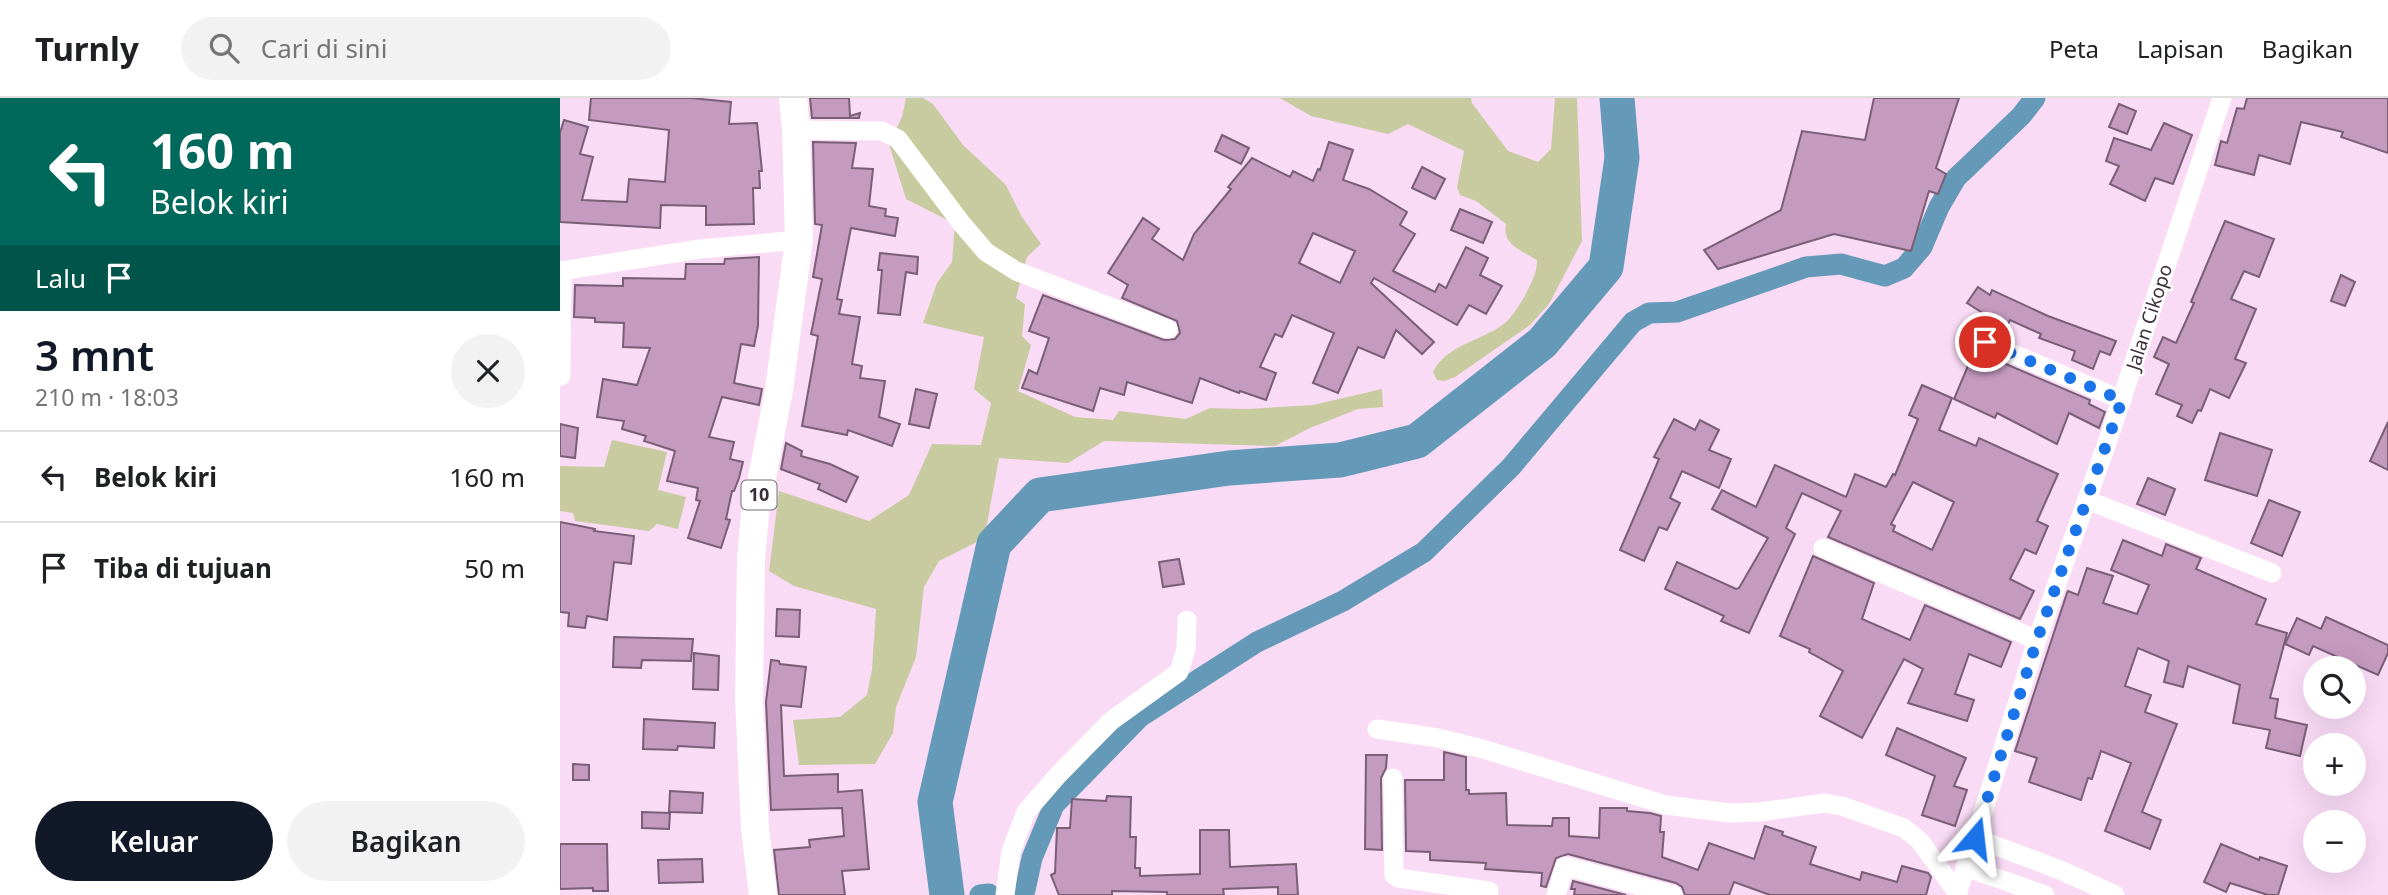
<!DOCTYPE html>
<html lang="id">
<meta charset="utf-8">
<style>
body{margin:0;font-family:"Noto Sans",sans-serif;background:#f2f2f2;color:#202124;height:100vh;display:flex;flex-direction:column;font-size:26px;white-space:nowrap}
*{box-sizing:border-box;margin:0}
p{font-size:23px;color:#757577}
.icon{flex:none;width:38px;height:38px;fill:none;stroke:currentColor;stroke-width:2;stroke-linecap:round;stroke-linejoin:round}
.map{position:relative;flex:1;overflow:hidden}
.panel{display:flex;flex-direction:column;background:#fff;width:560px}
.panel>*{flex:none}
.top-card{background:#00695c;color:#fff;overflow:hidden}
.buttons{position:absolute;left:1743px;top:558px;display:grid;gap:14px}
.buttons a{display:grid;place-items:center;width:63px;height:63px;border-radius:50%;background:#fff;box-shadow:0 7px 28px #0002;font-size:35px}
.pin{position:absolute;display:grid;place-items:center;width:60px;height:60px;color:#fff;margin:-30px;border:4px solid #fff;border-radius:50%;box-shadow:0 2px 7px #0007}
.me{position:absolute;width:77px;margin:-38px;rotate:17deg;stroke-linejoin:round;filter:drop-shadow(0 0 5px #0008)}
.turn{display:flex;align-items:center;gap:24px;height:147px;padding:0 35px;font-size:32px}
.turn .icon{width:91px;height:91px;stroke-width:2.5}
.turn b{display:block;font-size:49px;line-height:60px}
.then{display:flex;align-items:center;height:66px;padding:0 35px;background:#0003;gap:14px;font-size:26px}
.round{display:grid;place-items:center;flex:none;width:74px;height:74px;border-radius:37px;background:#f2f2f2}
.summary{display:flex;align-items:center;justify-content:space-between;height:119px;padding:0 35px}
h1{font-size:42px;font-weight:600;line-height:52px;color:#111827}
.button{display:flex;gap:14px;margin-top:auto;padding:14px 35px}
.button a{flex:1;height:80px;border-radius:42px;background:#111827;color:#fff;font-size:28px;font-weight:600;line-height:80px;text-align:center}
.button a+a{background:#f2f2f2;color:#202124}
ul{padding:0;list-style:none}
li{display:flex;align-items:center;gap:21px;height:91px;padding:0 35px;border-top:2px solid #e0e0e0}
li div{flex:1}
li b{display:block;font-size:26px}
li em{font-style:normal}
header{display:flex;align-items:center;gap:42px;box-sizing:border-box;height:98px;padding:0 35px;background:#fff;border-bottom:2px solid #e0e0e0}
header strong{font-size:33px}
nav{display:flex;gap:38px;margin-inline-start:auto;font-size:24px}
.search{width:490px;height:63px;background:#f2f2f2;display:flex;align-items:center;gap:18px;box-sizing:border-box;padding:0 24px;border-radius:38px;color:#757577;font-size:26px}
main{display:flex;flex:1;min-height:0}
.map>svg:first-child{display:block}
</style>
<header>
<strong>Turnly</strong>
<div class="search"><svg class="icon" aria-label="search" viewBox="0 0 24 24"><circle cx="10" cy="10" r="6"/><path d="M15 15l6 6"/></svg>Cari di sini</div>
<nav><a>Peta</a><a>Lapisan</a><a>Bagikan</a></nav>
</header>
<main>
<section class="panel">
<div class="top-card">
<div class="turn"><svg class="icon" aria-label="left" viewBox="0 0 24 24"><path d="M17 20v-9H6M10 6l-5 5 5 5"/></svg><div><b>160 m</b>Belok kiri</div></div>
<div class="then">Lalu<svg class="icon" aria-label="arrive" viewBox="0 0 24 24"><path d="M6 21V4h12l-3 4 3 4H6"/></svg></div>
</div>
<div class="summary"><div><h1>3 mnt</h1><p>210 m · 18:03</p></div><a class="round"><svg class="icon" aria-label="close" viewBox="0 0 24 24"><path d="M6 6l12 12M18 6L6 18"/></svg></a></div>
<ul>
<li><svg class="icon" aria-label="left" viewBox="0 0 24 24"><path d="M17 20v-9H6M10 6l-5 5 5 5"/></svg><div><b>Belok kiri</b></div><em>160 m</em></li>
<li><svg class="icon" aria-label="arrive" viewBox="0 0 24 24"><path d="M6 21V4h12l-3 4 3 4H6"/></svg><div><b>Tiba di tujuan</b></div><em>50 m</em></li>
</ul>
<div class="button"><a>Keluar</a><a>Bagikan</a></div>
</section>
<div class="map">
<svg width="1828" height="797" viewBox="0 0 1828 797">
<rect width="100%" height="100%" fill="#fadbf6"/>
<g fill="#c8cb9f">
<path d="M346 0H363L373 6 403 47 446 87 462 119 481 146 467 159 456 200 465 206 462 238 471 247 458 293 515 319 553 322 559 313 626 321 650 310 687 311 753 307 822 291 823 309 798 311 750 330 715 348 544 343 508 365 439 360 426 431 415 445 379 463 364 489 356 559 336 609 333 635 315 666 239 667 233 622 280 619 307 597 312 571 316 511 234 488 209 473 219 393 309 423 349 397 372 346 421 347 431 305 414 291 424 239 363 225 377 185 392 164 395 126 346 101 329 46 342 19Z"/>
<path d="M720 0H911L912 5 948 53 978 64 991 51 995 0H1017L1022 143 989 206 970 227 895 279 885 283 877 282 873 274C886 247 924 242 945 225 953 218 959 207 965 198 971 185 977 176 977 162 961 152 942 147 946 126L916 103 900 97 897 89 904 53 848 26 828 36 751 18Z"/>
<path d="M52 342 107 354 98 392 126 399 118 431 97 426 89 433 15 423 13 415 0 413V368L44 369Z"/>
</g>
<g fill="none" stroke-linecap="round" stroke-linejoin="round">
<g stroke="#6499b7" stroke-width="21">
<path d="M462 793 465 792 472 760 494 707 580 619 697 544 783 503 864 454 951 369 1073 224 1089 215 1117 214 1246 169 1281 166 1325 178 1344 170 1362 149 1379 109 1396 80 1461 18 1475 0"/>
<path d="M420 797 429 796"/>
</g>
<path stroke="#6499b7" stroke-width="35" d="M387 797 375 704 434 446 480 397 669 370 780 362 857 343 982 245 1046 169 1062 60 1057 0"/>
</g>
<g fill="#c49abf" stroke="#795e76" stroke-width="2" fill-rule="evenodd">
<path d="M31 0H131L171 4 169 26 197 25 202 73H199L200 90H193L194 126 146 127V108L101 107 100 130 0 124V35L4 22 28 29 20 56 33 59 22 102 67 104 69 81 105 84 109 32 29 22Z"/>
<path d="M250 0H289L290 18 300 15 299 20H252Z"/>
<path d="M1314 0H1399L1376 70 1386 76 1378 96 1369 93 1351 153 1274 136 1158 171 1144 152 1221 112 1242 33 1305 42Z"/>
<path d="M1687 0H1828V55L1781 39 1783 34 1741 24 1730 66 1699 57 1694 77 1655 67 1661 43 1667 45 1677 10 1684 11Z"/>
<path d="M1559 6 1576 13 1567 36 1549 29Z"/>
<path d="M1604 25 1632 37 1613 86 1595 80 1585 103 1550 86 1559 68 1546 63 1554 40 1591 52Z"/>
<path d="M662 37 689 50 681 66 655 53Z"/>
<path d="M253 44 296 45 292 70 313 71 309 108 326 111 325 118 338 120 335 138 291 130 277 201 282 202 279 216 300 219 292 266 302 268 300 280 325 283 319 319 340 326 332 348 288 332 287 337 242 328 258 238 251 236 262 181 253 179 262 127 255 126Z"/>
<path d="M769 44 793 52 783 82 809 91 847 114 840 127 855 136 833 173 875 194 879 186 886 190 906 149 928 160 920 177 942 188 926 216 909 207 897 227 814 180 811 185 874 244 862 256 836 232 824 260 798 249 778 295 753 285 774 235 732 217 722 239 715 236 700 269 716 275 706 302 680 293 679 295 640 280 632 305 567 284 564 297 540 290 533 313 462 290 469 272 477 276 489 240 469 233 483 197 604 242 615 241 620 235 617 223 562 200 568 187 548 175 583 120 599 131 592 141 623 162 634 136 671 91 668 89 692 60 730 79 733 73 753 83 758 71 760 72ZM753 135 795 153 780 185 739 165Z"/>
<path d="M862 69 885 81 875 101 852 90Z"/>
<path d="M900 111 932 124 923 145 891 132Z"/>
<path d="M1665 123 1714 141 1699 179 1684 173 1671 201 1696 211 1675 261 1686 265 1669 300 1650 291 1641 313 1638 312 1632 325 1617 318 1622 307 1596 296 1609 266 1594 259 1603 239 1616 245 1634 205 1631 204Z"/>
<path d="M320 155 358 159 357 176 346 174 340 217 318 215 322 172H318Z"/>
<path d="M199 159 198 228 194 248 181 246 174 285 202 291 199 307 162 299 149 339 174 344 170 361 183 364 179 380 174 393H172L166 421 170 422 161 450 128 440 140 403 136 402 138 390 107 383 115 353 84 343 86 338 62 331 64 323 37 319 43 281 77 287 90 250 63 249 64 225 35 224V220L14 219 15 187 63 188V180L125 181 126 166H164L165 161Z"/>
<path d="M1781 177 1795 184 1785 208 1771 203Z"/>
<path d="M1418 189 1430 197 1432 192 1488 218 1556 243 1550 257 1540 253 1533 271 1512 262 1515 253 1479 240 1481 236 1450 222 1443 235 1425 229 1428 223 1419 219 1421 214 1407 205Z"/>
<path d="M1415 251 1420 255 1530 302 1529 306 1545 314 1539 330 1509 315 1497 346 1437 315 1435 320 1394 301Z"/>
<path d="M1362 287 1392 300 1379 332 1416 348 1419 340 1498 376 1477 423 1488 428 1476 456 1465 451 1450 481 1474 493 1460 521 1268 439 1281 413 1242 395 1226 430 1235 436 1189 535 1161 523 1164 518 1105 491 1117 464 1176 491 1179 490 1208 440 1152 411 1162 392 1196 409 1215 367 1286 399 1295 376 1326 389 1333 376 1335 377 1358 321 1349 317ZM1353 384 1394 404 1372 452 1333 433 1335 428 1331 426Z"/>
<path d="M356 291 377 296 369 330 349 326Z"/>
<path d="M1114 321 1135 332 1140 322 1159 332 1149 352 1171 361 1159 390 1122 373 1110 400 1120 405 1107 432 1099 429 1084 463 1060 452 1099 361 1094 359Z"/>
<path d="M1828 324V372L1810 363Z"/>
<path d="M0 326 18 330 15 360 0 358Z"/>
<path d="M1660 335 1712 352 1697 398 1645 382Z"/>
<path d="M226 345 242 353 241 358 270 366 298 379 286 404 258 391 260 386 221 371Z"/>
<path d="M1588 380 1615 391 1605 417 1577 406Z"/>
<path d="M1709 402 1740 414 1722 458 1691 445Z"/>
<path d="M0 424 35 431 34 433 74 438 71 466 54 464 47 522 27 518 25 530 8 528 9 515 0 514Z"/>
<path d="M1563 442 1602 458 1606 446 1641 460 1636 471 1706 501 1696 526 1727 535 1710 600 1718 601 1715 620 1747 627 1740 658 1706 650 1710 632 1673 625 1680 587 1628 568 1623 589 1604 584 1609 563 1578 550 1565 588 1591 597 1585 614 1617 626 1582 714 1601 722 1590 751 1545 733 1571 665 1541 653 1532 681 1528 680 1521 702 1469 684 1477 660 1455 653 1507 495 1508 493 1518 497 1527 470 1553 478 1543 505 1577 516 1589 487 1551 472Z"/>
<path d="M1253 458 1314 485 1302 521 1350 542 1365 507 1451 544 1441 569 1409 556 1395 596 1414 602 1407 623 1348 605 1363 571 1344 561 1302 640 1260 618 1283 573 1249 554 1250 551 1220 538Z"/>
<path d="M619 461 624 486 603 489 599 464Z"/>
<path d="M217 511 240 512 239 539 216 538Z"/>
<path d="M1766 519 1828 547V555L1818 577 1753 548 1749 557 1725 546 1737 520 1761 531Z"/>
<path d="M54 539 133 541 131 563 82 562 81 570 53 569Z"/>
<path d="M134 555 159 558 158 592 133 591Z"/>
<path d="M211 562 219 563 220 566 246 569 241 609 221 607 224 678 278 676V694L302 692 309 771 282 773 285 797H219L214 752 250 749 249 742 284 738 282 710 211 712 206 604Z"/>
<path d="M84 621 155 625 154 650 118 648 117 652 83 651Z"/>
<path d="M1337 630 1406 660 1394 688 1407 692 1395 728 1362 717 1375 678 1326 657Z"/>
<path d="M884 654 906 659V692H909V696L946 695 947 727 992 728 993 720H1009V738L1039 740 1040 710H1067V713L1090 715 1101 718 1100 734H1104L1102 759 1138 772 1149 745 1194 761 1205 728 1223 734 1222 737 1256 749 1250 766 1300 782 1302 774 1337 784 1342 768 1368 775 1371 779 1366 797H1210L1174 784 1169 797H1125L1122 789 1116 785 1008 756 996 760 986 789 981 788 982 775 925 771 926 765 870 762V754L846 753 845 682H884Z"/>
<path d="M806 657H827L826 670 821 680 822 752 805 751Z"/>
<path d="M13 666 29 667V682H13Z"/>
<path d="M110 693 143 695 142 715 109 714Z"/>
<path d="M547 698 571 699 570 739H576L575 770H580V778L640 776V732H669L670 769 736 766 738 797H718V789L663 791 664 797H607V794L552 793V797H499L491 777 495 775 497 730H510L512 701 546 703Z"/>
<path d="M82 714 110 715 109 731 82 730Z"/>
<path d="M0 746H47L48 793H33V790L0 791Z"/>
<path d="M1661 746 1699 762 1700 759 1727 768 1718 797H1708L1670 785 1666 794 1644 784Z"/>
<path d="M142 761 143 784 99 785 98 762Z"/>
<path d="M1013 783 1066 797H1014L1015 791H1011Z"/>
</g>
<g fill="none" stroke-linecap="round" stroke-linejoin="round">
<g stroke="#fff" stroke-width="19">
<path d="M236 32 322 33 338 41 402 126 426 154 456 173 608 231"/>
<path d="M0 173 140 151 239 142"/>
<path d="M1425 244 1562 302"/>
<path d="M1 278 2 173"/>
<path d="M1527 402 1712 475"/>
<path d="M1263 450 1477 542"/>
<path d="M817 631 878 640 923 651 1106 707 1170 715 1200 714 1264 705 1282 708 1344 730 1360 743 1398 796"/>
<path d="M833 680 834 777 838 780 929 793"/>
<path d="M1415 740 1500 772 1555 797"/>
<path d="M1405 769 1485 797"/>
<path d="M445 797 451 753 466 714 498 677 551 623 619 574 626 551 627 522"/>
<path d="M996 797 1005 768 1113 797"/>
<path d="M1397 797 1477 542 1547 345 1662 0"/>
</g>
<path stroke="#fff" stroke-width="28" d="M203 797 195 730 189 600 191 462 195 416 219 292 239 142 236 32 233 0"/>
</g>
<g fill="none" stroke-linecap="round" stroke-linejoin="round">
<path stroke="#1a73e8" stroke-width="12" stroke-dasharray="0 21.6" d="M1415 740 1477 542 1562 302 1425 244"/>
</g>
<g text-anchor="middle" stroke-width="5" stroke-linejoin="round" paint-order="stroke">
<rect fill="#fff" stroke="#766d74" stroke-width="2" x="181.5" y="382.5" width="35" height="29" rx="5"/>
<g font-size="18" font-weight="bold" fill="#3b2f39">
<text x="199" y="403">10</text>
</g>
<g font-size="19" fill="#3b2f39" stroke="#fff">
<text transform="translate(1589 219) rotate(-72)" y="7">Jalan Cikopo</text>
</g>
</g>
</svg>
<div class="buttons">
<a><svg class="icon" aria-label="search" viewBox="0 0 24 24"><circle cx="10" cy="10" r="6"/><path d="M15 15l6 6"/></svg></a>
<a>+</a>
<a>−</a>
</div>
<div class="pin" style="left:1425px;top:244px;background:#d93025"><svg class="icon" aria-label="arrive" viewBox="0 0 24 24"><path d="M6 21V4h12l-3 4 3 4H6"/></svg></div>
<svg class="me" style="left:1415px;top:740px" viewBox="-20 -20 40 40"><path d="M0-17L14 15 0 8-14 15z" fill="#1a73e8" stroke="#fff" stroke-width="4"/></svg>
</div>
</main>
